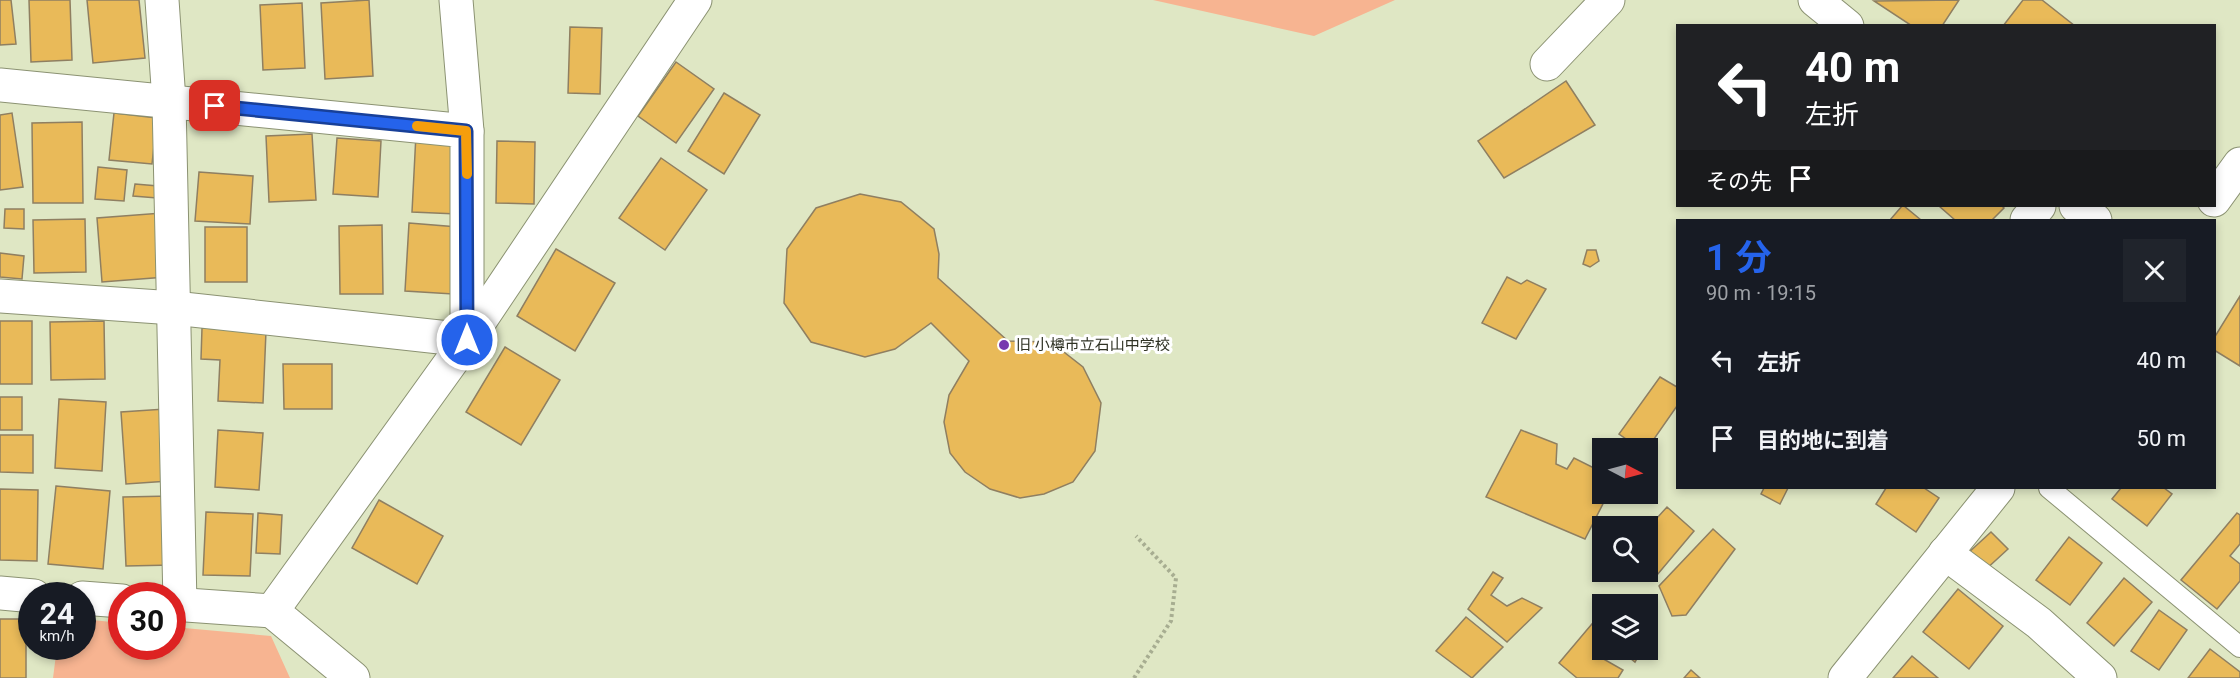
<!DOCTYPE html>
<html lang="ja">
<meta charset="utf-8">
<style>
body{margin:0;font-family:Roboto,"Noto Sans JP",sans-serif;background:#20242c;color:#f1f3f6;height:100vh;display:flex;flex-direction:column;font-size:22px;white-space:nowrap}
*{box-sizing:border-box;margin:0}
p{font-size:20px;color:#9ea1a6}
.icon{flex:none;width:33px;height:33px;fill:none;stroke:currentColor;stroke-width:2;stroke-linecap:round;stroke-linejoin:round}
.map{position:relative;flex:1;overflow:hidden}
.drawer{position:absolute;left:1676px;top:219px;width:540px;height:270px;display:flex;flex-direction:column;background:#171b24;border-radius:0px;box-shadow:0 3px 9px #0003}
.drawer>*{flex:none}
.hud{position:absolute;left:1676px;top:24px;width:540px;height:183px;border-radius:0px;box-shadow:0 3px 9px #0003;background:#202124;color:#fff;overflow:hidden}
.needle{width:39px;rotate:96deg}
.buttons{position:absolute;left:1592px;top:438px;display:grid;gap:12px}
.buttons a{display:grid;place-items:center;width:66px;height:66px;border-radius:0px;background:#171b24;box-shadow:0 3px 9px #0003;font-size:30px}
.speed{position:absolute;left:18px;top:582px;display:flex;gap:12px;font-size:30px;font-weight:700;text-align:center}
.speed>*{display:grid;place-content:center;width:78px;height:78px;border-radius:50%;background:#171b24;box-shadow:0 3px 9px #0003;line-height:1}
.speed small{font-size:15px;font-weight:400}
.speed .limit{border:9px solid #d22;background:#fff;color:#111}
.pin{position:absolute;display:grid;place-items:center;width:51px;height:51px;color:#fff;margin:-26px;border-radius:12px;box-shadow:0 3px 9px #0006}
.me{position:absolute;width:66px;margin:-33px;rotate:0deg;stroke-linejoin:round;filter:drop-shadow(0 0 4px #0008)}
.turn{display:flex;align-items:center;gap:21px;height:126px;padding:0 30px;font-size:27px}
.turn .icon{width:78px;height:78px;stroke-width:2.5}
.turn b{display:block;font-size:42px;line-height:51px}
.then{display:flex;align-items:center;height:57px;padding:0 30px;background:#0003;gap:12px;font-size:22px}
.round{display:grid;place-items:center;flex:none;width:63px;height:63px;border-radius:0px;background:#20242c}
.overview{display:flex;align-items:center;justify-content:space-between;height:102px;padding:0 30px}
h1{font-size:36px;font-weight:700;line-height:45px;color:#2563eb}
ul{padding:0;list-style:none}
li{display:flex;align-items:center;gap:18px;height:78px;padding:0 30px}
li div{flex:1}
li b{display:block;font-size:22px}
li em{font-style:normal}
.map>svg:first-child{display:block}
</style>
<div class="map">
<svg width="2240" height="678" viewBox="0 0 2240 678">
<rect width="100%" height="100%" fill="#dfe7c4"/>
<g fill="#f7b491">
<path d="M1153 0H1395L1314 36Z"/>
<path d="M83 619 121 623 122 646H172L173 627 271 636 290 678H53L57 647 82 646Z"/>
</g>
<g fill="#e9ba59" stroke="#8f7f61" stroke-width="1.5">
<path d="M0 0H11L16 44 0 45Z"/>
<path d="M29 0H70L72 60 31 62Z"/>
<path d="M87 0H139L145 58 93 63Z"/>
<path d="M369 0 373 76 325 79 321 3Z"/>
<path d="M1959 0 1942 26H1912L1874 1Z"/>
<path d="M2023 0H2042L2075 26H2003Z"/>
<path d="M302 3 305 68 263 70 260 5Z"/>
<path d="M570 27 602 28 600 94 568 93Z"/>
<path d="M676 62 714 89 676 143 638 116Z"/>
<path d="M1566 81 1595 125 1504 178 1478 141Z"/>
<path d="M724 93 760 115 724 174 688 151Z"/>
<path d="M12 113 23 187 0 190V115Z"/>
<path d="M114 113 157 118 152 164 109 160Z"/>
<path d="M82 122 83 203H33L32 123Z"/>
<path d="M312 134 316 200 269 202 266 136Z"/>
<path d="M416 134 460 136 457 214 412 212Z"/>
<path d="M337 138 381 141 378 197 333 194Z"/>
<path d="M497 141 535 142 534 204 496 203Z"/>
<path d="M661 158 707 190 665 250 619 218Z"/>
<path d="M98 167 127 170 124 201 95 199Z"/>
<path d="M199 172 253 176 250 224 195 221Z"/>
<path d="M135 184 158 186 157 198 133 196Z"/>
<path d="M860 194 901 202 934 229 939 254 938 278 1008 341 1051 342 1083 367 1101 403 1095 451 1073 482 1044 494 1020 498 990 489 965 472 950 453 944 422 949 395 969 361 931 323 895 349 865 357 811 342 784 303 787 249 816 208Z"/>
<path d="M1902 206H1904L1921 220H1890Z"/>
<path d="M1939 206H2002L2004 208 1992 220H1955Z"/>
<path d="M5 209H24V229L4 228Z"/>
<path d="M162 213 166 277 102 282 97 218Z"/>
<path d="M85 219 86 272 34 273 33 220Z"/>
<path d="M409 223 458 227 453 294 405 291Z"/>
<path d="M382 225 383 294H340L339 226Z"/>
<rect x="205" y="227" width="42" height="55"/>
<path d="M556 249 615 283 575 351 517 316Z"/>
<path d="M1587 250H1596L1599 261 1590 267 1583 264Z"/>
<path d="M0 253 24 256 22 279 0 277Z"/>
<path d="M1507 277 1521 284 1527 280 1546 289 1516 339 1482 323Z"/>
<path d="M2240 296V366L2214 350V338Z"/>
<rect x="0" y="321" width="32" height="63"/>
<path d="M104 321 105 379 51 380 50 322Z"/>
<path d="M202 328 266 331 263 403 218 401 220 360 201 359Z"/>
<path d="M505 347 560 380 521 445 466 412Z"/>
<path d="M283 364H332V409H284Z"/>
<path d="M1660 377 1677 387V406L1647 449 1639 448 1619 434Z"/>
<rect x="0" y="397" width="22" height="33"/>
<path d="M59 399 106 402 102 471 55 468Z"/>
<path d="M165 409 169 481 126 484 121 412Z"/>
<path d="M218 430 263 433 259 490 215 487Z"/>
<path d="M1521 430 1557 444 1556 464 1567 469 1574 458 1602 472V494H1608L1585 539 1486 497Z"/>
<path d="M0 435H33V473L0 472Z"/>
<path d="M56 486 110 491 103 569 48 564Z"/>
<path d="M1764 488H1788L1780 504 1761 494Z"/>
<path d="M1886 488H1924L1939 498 1916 532 1876 504Z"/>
<path d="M2121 488H2164L2172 494 2147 526 2112 499Z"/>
<path d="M0 489 38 490 37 561 0 560Z"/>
<path d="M171 496 173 565 126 566 123 497Z"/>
<path d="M379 500 443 536 417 584 352 548Z"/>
<path d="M1667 507 1694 531 1652 581 1642 572H1647V529Z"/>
<path d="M206 512 253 514 250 576 203 575Z"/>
<path d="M258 513 282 515 280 554 256 553Z"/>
<path d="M2237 513 2240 515V544L2230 556 2240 564V581L2217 609 2181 580Z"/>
<path d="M1713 529 1735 549 1686 615 1672 616 1659 586Z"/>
<path d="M1991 532 2008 549 1983 572 1967 554Z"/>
<path d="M2069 537 2102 563 2070 605 2036 580Z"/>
<path d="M1493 572 1503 578 1491 595 1507 606 1522 598 1542 608 1507 642 1468 609Z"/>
<path d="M2124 578 2152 602 2114 646 2087 623Z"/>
<path d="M1958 589 2003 626 1969 669 1923 632Z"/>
<path d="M2159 610 2187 630 2159 670 2131 651Z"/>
<path d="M1602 612V650H1607L1600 657 1623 670 1618 678H1577L1559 663Z"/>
<path d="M1466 617 1503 647 1472 678 1436 651Z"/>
<rect x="0" y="619" width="26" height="59"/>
<path d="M2210 649 2240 672V678H2188Z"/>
<path d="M1620 650H1642L1635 662Z"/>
<path d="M1912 656 1938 678H1893Z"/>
<path d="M1691 670 1700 678H1684Z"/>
</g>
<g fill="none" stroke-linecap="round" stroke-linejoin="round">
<g stroke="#8b9272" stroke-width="22">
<path id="service" d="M2049 488 2240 647"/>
</g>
<g stroke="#8b9272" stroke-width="35">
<g id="minor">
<path d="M162 0 169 101 180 604"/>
<path d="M456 0 467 131"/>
<path d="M1815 0 1847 26"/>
<path d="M1547 64 1608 0"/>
<path d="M0 85 467 131V340L174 308 0 296"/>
<path d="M2214 200 2240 164"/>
<path d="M2076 206 2095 220"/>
<path d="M2027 220 2039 206"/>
<path d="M1945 553 2039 623 2100 678"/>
<path d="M353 678 272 611 467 340 695 0"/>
<path d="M1845 678 1998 488"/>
</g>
</g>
<g stroke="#8b9272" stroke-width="35">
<g id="tertiary">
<path d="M0 593 34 596"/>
<path d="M82 598 122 601"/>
<path d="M172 604 272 611"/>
</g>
</g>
<path stroke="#a7ad91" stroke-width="4" stroke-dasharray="3 3" stroke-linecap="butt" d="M1134 678 1171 621 1176 578 1136 536"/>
<use href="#service" stroke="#fff" stroke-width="20"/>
<use href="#minor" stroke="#fff" stroke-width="33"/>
<use href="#tertiary" stroke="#fff" stroke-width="33"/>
</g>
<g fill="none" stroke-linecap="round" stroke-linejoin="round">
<g stroke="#184099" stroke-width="15">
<path id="route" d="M215 106 466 131 467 340"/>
</g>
<use href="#route" stroke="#2563eb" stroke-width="10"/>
<path stroke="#f59e0b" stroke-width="10" d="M417 126 466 131 467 174"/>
</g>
<circle fill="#7839af" stroke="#fff" stroke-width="2" cx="1004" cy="345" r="6"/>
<g text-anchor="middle" stroke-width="6" stroke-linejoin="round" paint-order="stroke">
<g font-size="15" fill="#2f3224" stroke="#fff" text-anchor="start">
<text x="1016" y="350">旧 小樽市立石山中学校</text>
</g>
</g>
</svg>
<div class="buttons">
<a><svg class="needle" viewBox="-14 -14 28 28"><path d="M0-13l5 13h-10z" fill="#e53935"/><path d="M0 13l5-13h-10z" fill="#9ea1a6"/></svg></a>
<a><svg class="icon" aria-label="search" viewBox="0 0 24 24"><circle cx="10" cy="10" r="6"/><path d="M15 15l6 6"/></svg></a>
<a><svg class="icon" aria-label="layers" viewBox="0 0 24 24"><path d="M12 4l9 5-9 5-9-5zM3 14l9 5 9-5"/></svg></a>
</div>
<div class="speed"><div>24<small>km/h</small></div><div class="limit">30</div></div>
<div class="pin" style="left:215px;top:106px;background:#d93025"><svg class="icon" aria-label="arrive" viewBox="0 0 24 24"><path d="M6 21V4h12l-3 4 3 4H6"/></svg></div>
<svg class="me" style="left:467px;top:340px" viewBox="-20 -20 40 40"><circle r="17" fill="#2563eb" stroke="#fff" stroke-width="3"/><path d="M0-11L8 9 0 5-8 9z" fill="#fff"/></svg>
<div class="hud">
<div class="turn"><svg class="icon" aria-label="left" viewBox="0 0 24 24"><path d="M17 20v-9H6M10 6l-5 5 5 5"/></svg><div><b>40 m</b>左折</div></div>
<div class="then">その先<svg class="icon" aria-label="arrive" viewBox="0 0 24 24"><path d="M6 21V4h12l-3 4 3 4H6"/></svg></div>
</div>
<section class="drawer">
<div class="overview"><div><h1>1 分</h1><p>90 m · 19:15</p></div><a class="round"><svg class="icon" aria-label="close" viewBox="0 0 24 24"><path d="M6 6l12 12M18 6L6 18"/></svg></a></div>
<ul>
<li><svg class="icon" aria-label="left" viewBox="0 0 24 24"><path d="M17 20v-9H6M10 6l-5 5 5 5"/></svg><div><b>左折</b></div><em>40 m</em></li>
<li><svg class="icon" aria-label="arrive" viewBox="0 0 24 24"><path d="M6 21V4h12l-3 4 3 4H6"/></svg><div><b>目的地に到着</b></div><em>50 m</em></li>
</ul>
</section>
</div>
